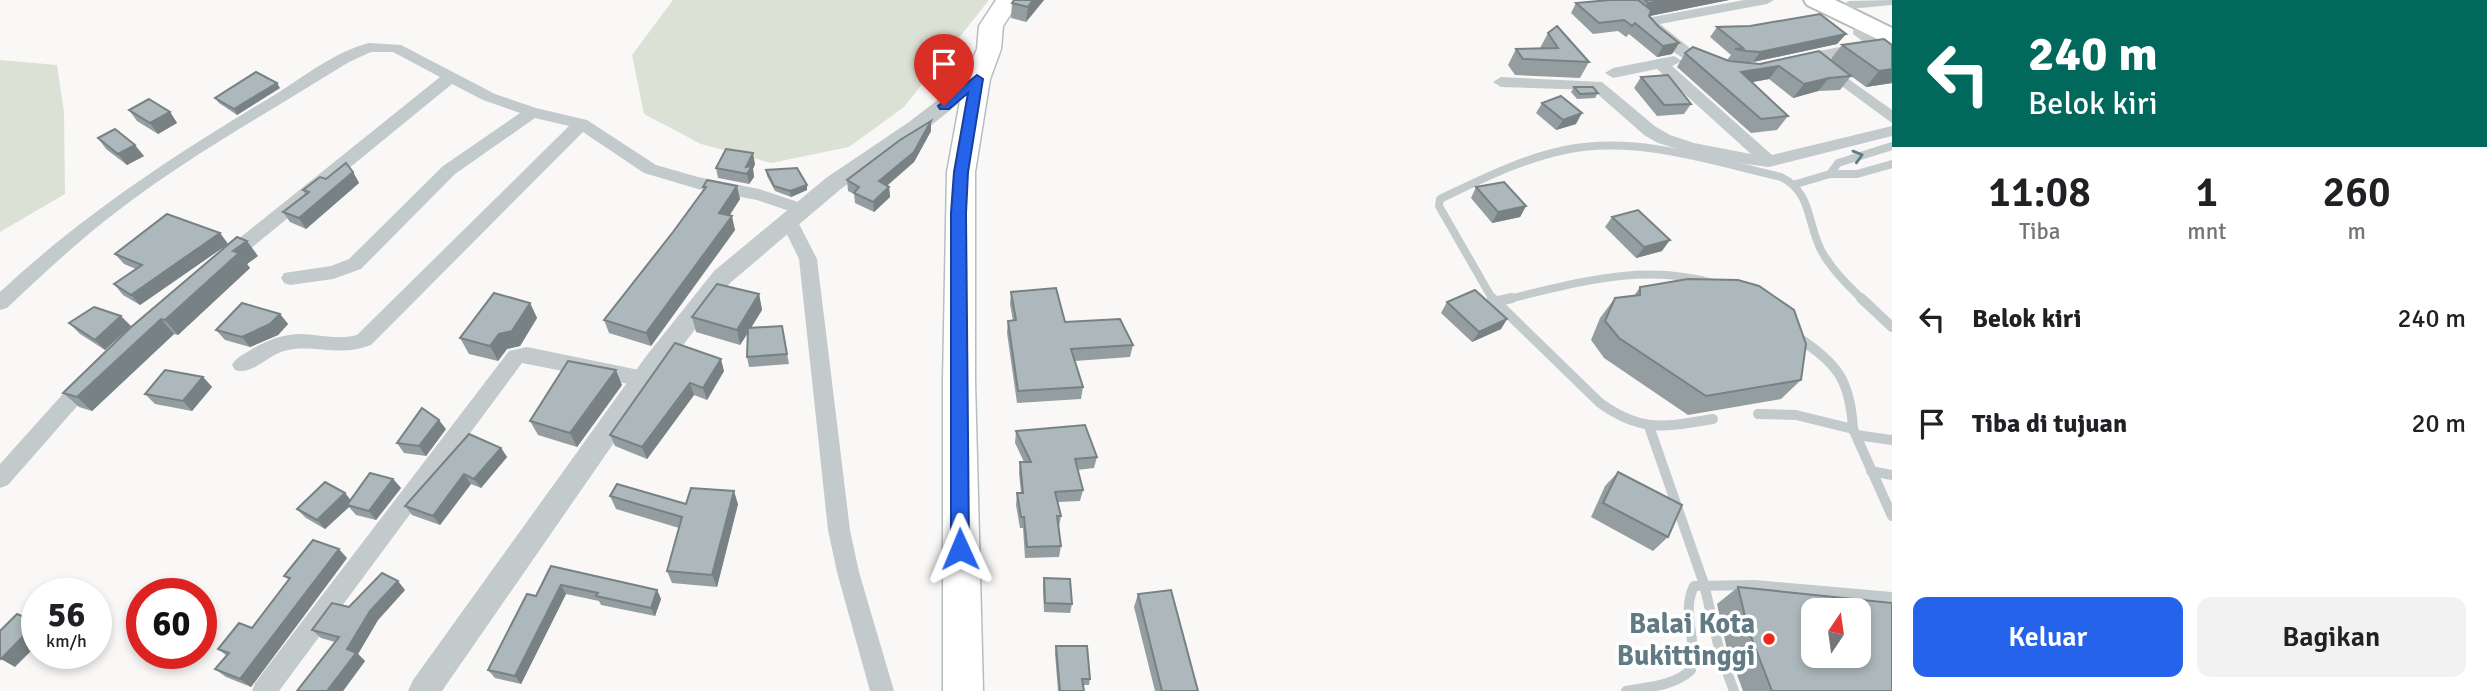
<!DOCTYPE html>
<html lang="id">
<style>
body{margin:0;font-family:Signika,sans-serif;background:#f2f2f2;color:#202124;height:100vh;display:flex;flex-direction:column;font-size:26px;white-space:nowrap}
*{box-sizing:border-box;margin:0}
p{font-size:23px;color:#757577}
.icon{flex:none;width:38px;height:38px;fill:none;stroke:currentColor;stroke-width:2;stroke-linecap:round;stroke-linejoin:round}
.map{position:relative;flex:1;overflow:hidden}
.details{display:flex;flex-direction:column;background:#fff;width:595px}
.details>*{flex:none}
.banner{background:#00695c;color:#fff;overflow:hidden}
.needle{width:46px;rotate:13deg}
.fabs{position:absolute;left:1801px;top:598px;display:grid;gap:14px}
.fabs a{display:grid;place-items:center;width:70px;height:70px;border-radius:14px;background:#fff;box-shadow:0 4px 10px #0003;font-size:35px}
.speed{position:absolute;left:21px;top:578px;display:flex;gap:14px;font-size:35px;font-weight:700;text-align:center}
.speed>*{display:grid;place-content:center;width:91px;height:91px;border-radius:50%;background:#fff;box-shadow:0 4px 10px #0003;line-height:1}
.speed small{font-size:18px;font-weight:400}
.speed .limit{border:10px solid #d22;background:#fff;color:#111}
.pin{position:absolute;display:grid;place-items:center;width:60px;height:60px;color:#fff;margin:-72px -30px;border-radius:50% 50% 50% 0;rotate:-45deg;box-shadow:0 0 7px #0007}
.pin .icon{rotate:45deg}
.me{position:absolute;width:77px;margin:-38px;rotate:359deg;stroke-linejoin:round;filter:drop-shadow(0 0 5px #0008)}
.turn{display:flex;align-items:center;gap:24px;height:147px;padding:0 21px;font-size:32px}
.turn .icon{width:91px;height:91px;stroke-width:2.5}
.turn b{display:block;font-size:49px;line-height:60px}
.eta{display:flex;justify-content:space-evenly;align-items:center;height:119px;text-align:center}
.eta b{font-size:42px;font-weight:600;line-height:49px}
.action{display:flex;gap:14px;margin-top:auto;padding:14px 21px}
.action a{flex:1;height:80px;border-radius:14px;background:#2563eb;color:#fff;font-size:28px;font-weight:600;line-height:80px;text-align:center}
.action a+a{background:#f2f2f2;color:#202124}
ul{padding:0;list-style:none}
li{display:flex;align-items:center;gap:21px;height:105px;padding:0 21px}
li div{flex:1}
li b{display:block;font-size:26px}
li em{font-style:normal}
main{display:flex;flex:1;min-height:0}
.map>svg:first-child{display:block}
</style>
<main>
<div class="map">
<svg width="1892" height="691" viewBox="0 0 1892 691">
<rect width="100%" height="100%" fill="#f9f8f6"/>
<g fill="#dce1d6">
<path d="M673 0H989L904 107 849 147 771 163 701 144 644 114 632 55Z"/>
<path d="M0 60 57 65 64 112 65 194 0 232Z"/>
</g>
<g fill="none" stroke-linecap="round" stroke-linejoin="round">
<g stroke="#b6bdc0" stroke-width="3">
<path id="primary" d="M996 0H1020L1003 26 1001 49 990 79 975 172V381L983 691H943V381L947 172 964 79 977 49 979 26Z"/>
</g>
<g stroke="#b6bcbe" stroke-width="4">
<path id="trunk" d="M1804 0H1835L1892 28V46L1807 5Z"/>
</g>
<g stroke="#c3cacc" stroke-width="8">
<path d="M1830 174 1838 163 1892 146"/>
<path d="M1796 184 1830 174H1857L1892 164"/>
<path d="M1493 300 1439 206 1440 199C1480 180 1521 159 1565 150 1636 135 1712 161 1781 177 1812 192 1807 223 1821 250 1831 269 1848 285 1863 300"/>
<path d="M1504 300C1578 283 1641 262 1717 284"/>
</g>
<g stroke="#c3cacc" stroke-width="10">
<path d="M1492 298 1600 403C1642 433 1665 427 1713 419"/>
<path d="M1861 298 1892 327"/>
<path d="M1494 302 1512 298"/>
<path d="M1758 414 1796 415 1853 429C1850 378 1837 364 1796 336"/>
<path d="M1650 429 1704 584 1720 653 1734 691"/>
<path d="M1853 429 1892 516"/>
<path d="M1856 435 1892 440"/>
<path d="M1871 471 1892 475"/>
<path d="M1626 691C1648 687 1674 686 1691 670 1699 641 1680 615 1694 586L1755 585 1892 597"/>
</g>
<g fill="#c3cacc" fill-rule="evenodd">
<path d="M1744 0H1774L1767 4 1660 24 1697 54 1715 59 1718 62 1715 65C1692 70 1660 44 1646 27L1647 18Z"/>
<path d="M1892 0V5L1849 9 1842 5 1849 1Z"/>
<path d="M369 43 401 45 495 94 536 108 587 120 656 165 698 177 759 189 807 205 810 209 801 215 757 200 698 189 644 173 583 132 371 345C336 358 314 343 284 351 268 355 252 376 235 370L232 365C236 358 242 355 249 351 265 341 282 334 302 334 320 335 339 340 357 335L569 126 535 118 455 174 361 269 333 279 290 285 284 283 281 278 284 273 331 266 349 259 443 166 520 113 483 100 452 84 233 263H221L218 258 221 253 440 77 393 52H371L349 62C271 111 188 156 115 213 77 242 42 275 7 308L0 310V292C86 212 176 154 276 94 305 76 336 51 369 43Z"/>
<path d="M1861 43 1866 44 1868 47 1866 50 1798 65 1790 60 1798 55Z"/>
<path d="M1674 56 1682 61 1672 66 1772 155 1892 126V136L1769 167 1746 164 1691 153 1658 143 1644 135 1593 90 1501 87 1493 82 1501 77 1602 82 1656 127 1670 135 1694 143 1751 154 1657 69 1613 78 1605 73 1613 68Z"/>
<path d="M1826 63 1892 110V123L1821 71 1818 68 1821 65Z"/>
<path d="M789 214 795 216 817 259 850 530 859 572 894 691H870L837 572 828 530 799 259 780 220Z"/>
<path d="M527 347 644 371 651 373 654 379 651 385 644 387 522 363 279 691H252L255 683 509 351Z"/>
<path d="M86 374 93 376 96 382 93 388 8 485 0 488V464L79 376Z"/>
</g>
<g fill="#c3cacc" fill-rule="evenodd">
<path d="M1868 20 1877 26 1872 32 1892 46V60L1885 58 1853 34 1854 27Z"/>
<path d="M977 73 984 75 987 79 984 83 923 132 842 188 730 283 665 369 442 691H408L413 680 647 355 714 271 826 178 909 122 970 75Z"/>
</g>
<use href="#primary" fill="#fff" fill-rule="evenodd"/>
<use href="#trunk" fill="#fff" fill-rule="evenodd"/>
</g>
<g fill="#949ea1">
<path d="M1014 0H1044L1026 22 1011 18 1012 3Z"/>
<path d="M1610 0H1729L1649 16 1659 27 1679 43 1672 54 1657 57 1629 34 1626 37 1618 31 1593 34 1571 13 1576 3Z"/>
<path d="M1717 27 1846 34 1837 44 1753 62H1740L1727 60 1731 55 1710 37Z"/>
<path d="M1548 33 1589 62 1580 78 1515 75 1508 65 1516 49 1540 48Z"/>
<path d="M1842 45H1892V83L1866 87 1851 76 1840 90 1818 91 1793 98 1769 79 1752 82 1788 116 1777 130 1751 133 1677 67 1685 53 1729 61 1760 64 1830 60Z"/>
<path d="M1641 77 1691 104 1684 114 1657 116 1634 88Z"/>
<path d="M1574 87 1598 93 1595 98 1577 99 1571 92Z"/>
<path d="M280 88 237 115 219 103 215 98Z"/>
<path d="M1542 103 1576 124 1556 130 1536 113Z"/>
<path d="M129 110 170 112 177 123 158 134 137 121Z"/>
<path d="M931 131 914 162 887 186 889 187 890 197 874 212 855 203 854 194 848 191 847 180Z"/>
<path d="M98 138 144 156 127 165 106 149Z"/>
<path d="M755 164 753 169 754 177 749 184 718 178 716 168Z"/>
<path d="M766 170 807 185V190L791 197 775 191 767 176Z"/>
<path d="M353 172 359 183 306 229 290 222 283 212 305 194 303 190 326 179Z"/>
<path d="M703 187 740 199 729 216 735 230 651 346 609 333 604 320 673 232 704 189Z"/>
<path d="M1476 187 1526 206 1520 217 1492 223 1471 198Z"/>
<path d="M1612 217 1662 251 1636 258 1605 227Z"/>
<path d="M220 233 228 244 140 305 123 295 114 284 136 269 124 264 115 254Z"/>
<path d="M258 256 247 264 250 268 178 335 174 334 92 411 79 407 63 393 130 328Z"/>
<path d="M1640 287 1801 380 1781 399 1688 415 1604 358 1591 340 1600 318 1615 298 1634 296Z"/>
<path d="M1011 292 1065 322 1133 345 1130 357 1075 361 1083 387 1081 399 1017 403 1007 333 1008 321H1013L1010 304Z"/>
<path d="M759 294 762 310 751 328 782 326 789 364 749 367 747 357 748 333 740 345 696 332 692 317Z"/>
<path d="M1447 302 1507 319 1501 329 1472 342 1441 313Z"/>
<path d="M530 303 537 318 520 346 507 349 498 361 469 354 460 338Z"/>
<path d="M280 314 288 324 278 335 250 347 225 340 216 330Z"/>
<path d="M69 323 131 326 105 350 80 334Z"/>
<path d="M675 343 724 371 707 400 694 395 647 459 615 446 610 435Z"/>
<path d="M203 377 212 387 192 411 155 404 145 394Z"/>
<path d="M622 385 577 447 538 435 530 421Z"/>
<path d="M446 429 426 456 404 453 397 443Z"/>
<path d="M1016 431 1097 457 1094 468 1077 470 1083 490 1080 501 1058 502 1061 516 1059 527 1061 546 1059 557 1025 558 1023 528H1020L1016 505 1017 493H1021L1019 473 1020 462H1024L1015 443Z"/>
<path d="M501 448 507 457 481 488 471 484 440 525 412 515 405 506Z"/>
<path d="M1618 472 1668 537 1653 551 1591 517 1605 486Z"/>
<path d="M393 479 401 488 376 520 356 515 349 507 325 529 306 518 297 509 345 493 351 501Z"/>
<path d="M610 496 686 504H738L717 587 672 583 667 571 679 528 616 509Z"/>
<path d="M347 558 251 687 226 677 215 669 227 656 218 649 252 628 289 580 284 576Z"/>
<path d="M551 566 657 590 661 599 655 616 601 605 599 601 566 594 521 684 495 678 488 670 536 596Z"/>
<path d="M1044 578 1072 604 1070 613 1044 612 1043 587Z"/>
<path d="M1738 587 1892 691H1743L1726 645 1717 604Z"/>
<path d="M405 590 378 620 358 654 365 661 343 691H297L335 642 321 638 312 630Z"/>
<path d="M1138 594 1198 691H1155L1134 607Z"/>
<path d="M1056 646 1090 679 1089 685H1083L1084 691H1058L1055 653Z"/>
</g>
<g fill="#788183">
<path d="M1033 0H1044L1026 22 1028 7Z"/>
<path d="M1666 0H1729L1640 18 1648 3Z"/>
<path d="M1846 34 1837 44 1753 62 1760 52Z"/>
<path d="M1679 43 1672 54 1657 57 1663 46Z"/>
<path d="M1779 66 1769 79 1732 86 1741 72Z"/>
<path d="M1892 69V83L1866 87 1879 71Z"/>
<path d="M1829 78 1818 91 1793 98 1804 84Z"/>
<path d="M277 83 280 88 237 115 234 109Z"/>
<path d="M170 112 177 123 158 134 150 123Z"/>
<path d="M1582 113 1576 124 1556 130 1563 120Z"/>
<path d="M931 121V131L914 162 879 192V181Z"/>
<path d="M135 145 144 156 127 165 118 154Z"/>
<path d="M753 153 755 164 753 169 754 177 749 184 746 167Z"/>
<path d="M353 172 359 183 306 229 299 218Z"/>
<path d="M807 185V190L791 197 790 191Z"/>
<path d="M737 186 740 199 722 227 719 213Z"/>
<path d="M889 187 890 197 874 212 873 202Z"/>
<path d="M1526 206 1520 217 1492 223 1498 212Z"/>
<path d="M732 216 735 230 651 346 646 333Z"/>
<path d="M220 233 228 244 140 305 131 295Z"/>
<path d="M1670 240 1662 251 1636 258 1644 247Z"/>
<path d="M247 241 258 256 247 264 250 268 178 335 165 320 233 251Z"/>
<path d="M759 294 762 310 740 345 737 330Z"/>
<path d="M530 303 537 318 520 346 507 349 498 361 490 346 499 334Z"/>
<path d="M280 314 288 324 278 335 250 347 242 337Z"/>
<path d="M121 316 131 326 105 350 95 340Z"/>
<path d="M161 319 174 334 92 411 77 397Z"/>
<path d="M1507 319 1501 329 1472 342 1479 332Z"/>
<path d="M721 359 724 371 707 400 703 388Z"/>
<path d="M616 370 622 385 577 447 570 433Z"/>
<path d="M203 377 212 387 192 411 183 401Z"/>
<path d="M690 383 694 395 647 459 642 447Z"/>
<path d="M439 420 446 429 426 456 419 446Z"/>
<path d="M501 448 507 457 481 488 474 479Z"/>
<path d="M464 474 471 484 440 525 433 516Z"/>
<path d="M393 479 401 488 376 520 369 511Z"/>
<path d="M734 491 738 504 717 587 712 575Z"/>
<path d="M345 493 353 503 347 505 349 507 325 529 317 520Z"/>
<path d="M339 549 347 558 251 687 240 679Z"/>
<path d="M398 581 405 590 378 620 358 654 365 661 343 691H327L347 649 370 611Z"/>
<path d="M561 585 566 594 521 684 515 676Z"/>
<path d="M657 590 661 599 655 616 651 608Z"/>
<path d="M37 622V645L15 667 1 659Z"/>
</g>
<g fill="#acb8bb" stroke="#788183" stroke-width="2" fill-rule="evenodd">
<path d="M1014 0H1033L1028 7 1012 3Z"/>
<path d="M1610 0H1638L1651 10 1649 16 1659 27 1679 43 1663 46 1635 23 1632 26 1624 20 1599 23 1576 3Z"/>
<path d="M1645 0H1666L1648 3Z"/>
<path d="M1820 14 1846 34 1760 52 1747 51 1735 49 1743 48 1717 27 1750 26Z"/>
<path d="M1557 26 1589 62 1523 59 1516 49 1558 48 1548 33Z"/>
<path d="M1884 39 1892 45V69L1879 71 1842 45Z"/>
<path d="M1693 47 1729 61 1760 64 1819 51 1851 76 1829 78 1804 84 1779 66 1741 72 1788 116 1761 119 1685 53Z"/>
<path d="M256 72 277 83 234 109 215 98Z"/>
<path d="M1668 75 1691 104 1664 105 1641 77Z"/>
<path d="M1574 87H1593L1598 93 1580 94Z"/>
<path d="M1561 96 1582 113 1563 120 1542 103Z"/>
<path d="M149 99 170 112 150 123 129 110Z"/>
<path d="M931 121 914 152 879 181 889 187 873 202 854 193 859 187 847 180 900 140Z"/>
<path d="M115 129 135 145 118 154 98 138Z"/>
<path d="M726 149 753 153 746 167 752 166 747 174 716 168Z"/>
<path d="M346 163 353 172 299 218 283 212 309 192 303 190 320 177 326 179Z"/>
<path d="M797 168 807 185 790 191 774 186 766 170Z"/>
<path d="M707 180 737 186 719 213 732 216 646 333 604 320 673 232 706 187H703Z"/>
<path d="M1504 182 1526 206 1498 212 1476 187Z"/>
<path d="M1638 210 1670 240 1644 247 1612 217Z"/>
<path d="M167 214 220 233 131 295 114 284 142 265 115 254Z"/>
<path d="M237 237 247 241 233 251 239 253 165 320 161 319 77 397 63 393 130 328Z"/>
<path d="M1688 279 1738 280 1759 286 1794 310 1806 344 1801 380 1706 396 1619 338 1605 321 1615 298 1640 295V287Z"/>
<path d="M717 284 759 294 737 330 692 317Z"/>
<path d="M1056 288 1065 322 1120 319 1133 345 1071 349 1083 387 1018 391 1008 321 1016 320 1011 292Z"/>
<path d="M1475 290 1507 319 1479 332 1447 302Z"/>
<path d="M494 293 530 303 512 331 499 334 490 346 460 338Z"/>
<path d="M242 303 280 314 270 324 242 337 216 330Z"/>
<path d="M94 307 121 316 95 340 69 323Z"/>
<path d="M782 326 787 354 747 357 748 328Z"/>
<path d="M675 343 721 359 703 388 690 383 642 447 610 435Z"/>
<path d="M568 361 616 370 570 433 530 421Z"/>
<path d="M165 370 203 377 183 401 145 394Z"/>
<path d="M422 408 439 420 419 446 397 443Z"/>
<path d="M1085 425 1097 457 1075 459 1083 490 1055 492 1061 516H1057L1061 546 1027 547 1024 517H1021L1017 493H1023L1020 462H1031L1016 431Z"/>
<path d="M469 434 501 448 474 479 464 474 433 516 405 506Z"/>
<path d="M1618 472 1682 505 1668 537 1603 503Z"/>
<path d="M370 473 393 479 369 511 347 505Z"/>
<path d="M325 482 345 493 317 520 297 509Z"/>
<path d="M617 484 686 504 691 488 734 491 712 575 667 571 682 517 610 496Z"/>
<path d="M313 540 339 549 240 679 215 669 229 653 218 649 239 623 252 628 290 578 284 576Z"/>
<path d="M551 566 657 590 651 608 596 596 598 593 561 585 515 676 488 670 527 594 536 596Z"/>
<path d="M382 573 398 581 370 611 347 649 356 653 327 691H297L339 637 312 630 332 603 349 607Z"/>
<path d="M1044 578 1070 579 1072 604 1045 603Z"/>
<path d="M1738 587 1892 603V691H1772L1748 629ZM1813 611H1858V656H1813Z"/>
<path d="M1171 590 1198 691H1162L1138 594Z"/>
<path d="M17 614 37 622 1 659 0 658V631Z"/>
<path d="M1056 646H1087L1090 679H1082L1084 691H1060Z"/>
</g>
<defs><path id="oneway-chevron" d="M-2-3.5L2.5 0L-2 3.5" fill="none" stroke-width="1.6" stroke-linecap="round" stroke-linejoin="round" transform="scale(1.75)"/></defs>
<use stroke="#617a83" href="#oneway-chevron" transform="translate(1858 156) rotate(-16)"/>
<path fill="#2563eb" stroke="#184099" stroke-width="2" d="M977 75 983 79 968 172 966 213 969 549 966 555 960 558 953 555 951 549V213L954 172 968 93 949 109H940L938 106Z"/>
<circle fill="#f0291e" stroke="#fff" stroke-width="2.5" cx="1769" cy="639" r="7"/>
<g text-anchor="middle" stroke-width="7" stroke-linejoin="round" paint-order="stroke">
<g font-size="28" font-weight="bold" fill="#617a83" stroke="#fff" text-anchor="end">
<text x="1755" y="633">Balai Kota<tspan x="1755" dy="32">Bukittinggi</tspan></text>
</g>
</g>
</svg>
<div class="fabs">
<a><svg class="needle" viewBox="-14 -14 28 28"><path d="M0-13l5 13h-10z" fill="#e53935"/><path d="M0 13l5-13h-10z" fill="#757577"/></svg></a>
</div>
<div class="speed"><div>56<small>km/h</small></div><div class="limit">60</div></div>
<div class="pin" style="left:944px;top:106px;background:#d93025"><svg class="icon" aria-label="arrive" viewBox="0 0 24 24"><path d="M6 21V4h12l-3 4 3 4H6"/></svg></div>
<svg class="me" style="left:960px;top:549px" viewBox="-20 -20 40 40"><path d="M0-17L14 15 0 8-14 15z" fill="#2563eb" stroke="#fff" stroke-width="4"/></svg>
</div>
<section class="details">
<div class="banner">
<div class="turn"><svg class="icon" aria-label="left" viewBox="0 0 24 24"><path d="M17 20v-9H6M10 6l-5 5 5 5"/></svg><div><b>240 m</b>Belok kiri</div></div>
</div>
<div class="eta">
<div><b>11:08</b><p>Tiba</p></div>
<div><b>1</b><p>mnt</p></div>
<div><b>260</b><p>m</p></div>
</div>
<ul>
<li><svg class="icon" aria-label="left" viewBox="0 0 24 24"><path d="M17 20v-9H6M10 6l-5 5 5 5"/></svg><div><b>Belok kiri</b></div><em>240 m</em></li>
<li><svg class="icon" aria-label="arrive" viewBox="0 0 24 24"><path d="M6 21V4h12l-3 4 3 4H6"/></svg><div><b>Tiba di tujuan</b></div><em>20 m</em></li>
</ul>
<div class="action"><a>Keluar</a><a>Bagikan</a></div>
</section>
</main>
